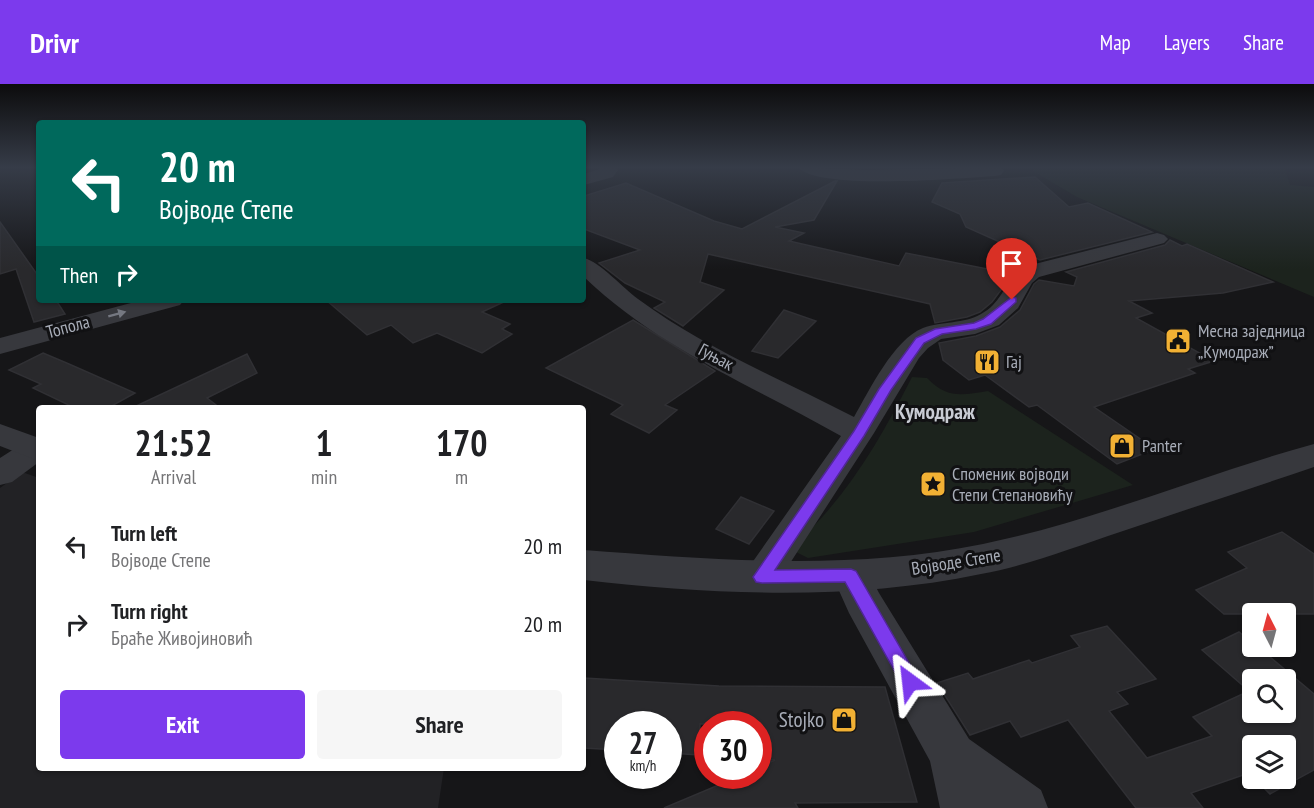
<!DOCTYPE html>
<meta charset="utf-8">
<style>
body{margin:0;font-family:"PT Sans Narrow",sans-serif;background:#f6f6f6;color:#202124;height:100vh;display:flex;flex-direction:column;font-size:22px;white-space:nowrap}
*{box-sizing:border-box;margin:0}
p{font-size:20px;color:#757577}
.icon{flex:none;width:33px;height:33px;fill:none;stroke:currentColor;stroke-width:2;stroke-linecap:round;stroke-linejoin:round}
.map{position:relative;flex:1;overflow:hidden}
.panel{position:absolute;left:36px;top:321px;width:550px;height:366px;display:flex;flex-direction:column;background:#fff;border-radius:6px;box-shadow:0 2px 4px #0004}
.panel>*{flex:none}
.top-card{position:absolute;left:36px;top:36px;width:550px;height:183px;border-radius:6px;box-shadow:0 2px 4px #0004;background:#00695c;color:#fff;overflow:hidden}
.needle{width:39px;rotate:354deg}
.controls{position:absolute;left:1242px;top:519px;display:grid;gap:12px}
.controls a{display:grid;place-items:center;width:54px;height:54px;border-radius:6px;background:#fff;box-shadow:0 2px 4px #0004;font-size:30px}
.speed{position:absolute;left:604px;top:627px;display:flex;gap:12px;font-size:30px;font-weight:700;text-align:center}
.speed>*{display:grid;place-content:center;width:78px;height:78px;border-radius:50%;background:#fff;box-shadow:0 2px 4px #0004;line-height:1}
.speed small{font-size:15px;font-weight:400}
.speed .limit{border:9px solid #d22;background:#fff;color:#111}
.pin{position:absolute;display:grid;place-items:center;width:51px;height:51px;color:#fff;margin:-62px -26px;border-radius:50% 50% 50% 0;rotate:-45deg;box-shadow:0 0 6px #0007}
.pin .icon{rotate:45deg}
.me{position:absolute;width:66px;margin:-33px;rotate:330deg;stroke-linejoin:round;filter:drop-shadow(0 0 4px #0008)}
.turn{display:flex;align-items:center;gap:21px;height:126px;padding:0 24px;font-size:27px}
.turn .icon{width:78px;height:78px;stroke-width:2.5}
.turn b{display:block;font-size:42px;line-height:51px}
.then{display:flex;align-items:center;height:57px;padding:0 24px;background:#0003;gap:12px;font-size:22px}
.eta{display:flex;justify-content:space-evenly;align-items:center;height:102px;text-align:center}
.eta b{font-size:36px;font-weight:800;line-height:42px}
.button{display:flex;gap:12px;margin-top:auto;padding:12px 24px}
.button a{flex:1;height:69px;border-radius:6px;background:#7c3aed;color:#fff;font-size:24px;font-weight:800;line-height:69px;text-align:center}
.button a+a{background:#f6f6f6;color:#202124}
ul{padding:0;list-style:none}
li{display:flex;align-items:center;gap:18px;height:78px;padding:0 24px}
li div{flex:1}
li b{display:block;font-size:22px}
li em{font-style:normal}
header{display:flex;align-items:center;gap:36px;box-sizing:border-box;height:84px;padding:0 30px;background:#7c3aed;color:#fff}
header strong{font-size:28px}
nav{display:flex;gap:33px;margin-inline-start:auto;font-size:21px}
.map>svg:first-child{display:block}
</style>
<header>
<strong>Drivr</strong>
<nav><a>Map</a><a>Layers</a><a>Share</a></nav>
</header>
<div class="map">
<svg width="1314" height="724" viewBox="0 0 1314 724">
<rect width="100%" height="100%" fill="#161618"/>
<path fill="#222225" d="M22 388 39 394V684H444L438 724H0V404Z"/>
<g fill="#1c231d">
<path d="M1033 83H1284L1290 101 1314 103V213L1077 113 1033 87Z"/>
<path d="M912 293 927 294C947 315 962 311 988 307L1133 401 974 448 808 474 796 468 795 460C847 414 881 354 912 293Z"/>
</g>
<g fill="#29292c" stroke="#303034" stroke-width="1.5" fill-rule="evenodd">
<path d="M1035 93 1069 123 1088 119 1152 148 1040 176 966 143 960 130 932 118 942 99Z"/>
<path d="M835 97H837L814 136 775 143 804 149 789 157 899 182 906 169 1013 190 992 218 980 228 967 233 935 239 930 220 708 170 700 198 724 206 683 242 654 224 665 218 625 199 599 179 640 166 584 145V112L626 99 714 137 742 145Z"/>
<path d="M0 138 39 193V216H56L65 230 34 238 16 185 0 190Z"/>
<path d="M1170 156 1182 162 1187 160 1273 198 1223 209 1129 217 1152 229 1136 234 1214 277 1188 285 1195 289 1094 323 1155 365 1117 380 1037 321 1029 323 985 291 969 296 943 276 939 259 976 252 1000 243 1020 226 1034 200 1039 196 1074 202 1077 193 1066 188 1165 161Z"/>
<path d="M326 216H508L482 228 510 240 502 245 512 250 482 269 437 249 413 259 391 241 367 251Z"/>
<path d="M784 226 816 237 778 274 752 267Z"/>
<path d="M633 236 715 287 665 321 677 326 649 349 611 330 623 321 546 284Z"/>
<path d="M43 269 69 280 135 309 108 324H75L33 304 41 300 9 286Z"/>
<path d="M247 270 257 289 207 314 220 324H132Z"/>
<path d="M741 413 774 427 749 460 716 445Z"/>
<path d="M1282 448 1314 470V530H1224L1196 506 1247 484 1228 468Z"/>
<path d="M1107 542 1156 595 1117 608 1128 620 1109 627 1147 674 1212 652 1193 633 1249 607 1202 566 1239 548 1252 559V562H1257L1314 610V686L1270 710 1254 694H1286V662H1252V693L1249 689 1191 709 1203 724H1136L1068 636 1021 653 1010 637 970 651 937 599 968 589 973 595 1029 576 1032 579 1080 563 1071 552ZM1252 596H1286V628H1252Z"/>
<path d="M584 594 719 602 885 603 917 718 795 719 798 724H664L740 692H759V683L775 676 759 675V640H700L699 671 669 669V640H618V666L584 664Z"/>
</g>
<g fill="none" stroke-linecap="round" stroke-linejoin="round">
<g fill="#37383d" fill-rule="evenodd">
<path d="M598 83H616L618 86 613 93 584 101V90L600 85Z"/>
<path d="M798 83 866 86 1001 83 1004 87 1001 91 995 92C962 94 817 107 798 83Z"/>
<path d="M1157 149 1164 151 1168 155 1164 159 1039 193 1032 199 1018 224 999 241 975 250 941 255 928 264 919 274 874 349 774 504 761 508 748 504 742 493 841 352C753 302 658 264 584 193V174C600 178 623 204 638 215 704 264 781 295 854 333 869 307 894 255 923 244 942 237 964 240 981 230 1002 219 1005 197 1023 183Z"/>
<path d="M36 355H39V378L12 398 0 401V374L25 358Z"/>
<path d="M851 476 864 480 879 509 969 655 1041 706 1048 724H940L930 677 849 529 832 491 838 480Z"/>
</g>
<g fill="#37383d" fill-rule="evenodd">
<path d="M142 216H184L180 221 0 270V254Z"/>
<path d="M0 340 39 354V377L0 362Z"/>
<path d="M1314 360V383C1249 405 1185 426 1120 448 1075 463 1029 481 981 490 852 517 715 511 584 496V466C716 476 852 487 983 460 1096 437 1203 390 1314 360Z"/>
</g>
</g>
<defs><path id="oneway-solid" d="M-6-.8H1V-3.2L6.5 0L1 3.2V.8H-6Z" transform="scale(1.5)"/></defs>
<use fill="#757881" href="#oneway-solid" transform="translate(117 230) rotate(-15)"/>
<linearGradient id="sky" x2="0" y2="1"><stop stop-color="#0c0c0d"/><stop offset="0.45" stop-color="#363c48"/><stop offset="1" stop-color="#363c48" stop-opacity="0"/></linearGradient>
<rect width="1314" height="185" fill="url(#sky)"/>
<path fill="#7c3aed" stroke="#51269a" stroke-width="1.5" d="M1012 213 1016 214V218L991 240 976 245 942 250 924 259 891 306 864 352 775 486 851 485 856 487 920 598 917 604 910 607 904 604 845 498 762 499 756 498 753 493 854 347 879 305 916 254 935 245 974 239 983 235Z"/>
<defs>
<g id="civic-square" transform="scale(1.35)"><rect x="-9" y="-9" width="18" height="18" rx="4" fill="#f2b134" stroke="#111113"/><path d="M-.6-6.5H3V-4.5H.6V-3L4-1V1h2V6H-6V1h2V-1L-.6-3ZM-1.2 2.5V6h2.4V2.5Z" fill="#111"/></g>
<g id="restaurant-square" transform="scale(1.35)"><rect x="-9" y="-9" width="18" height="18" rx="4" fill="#f2b134" stroke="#111113"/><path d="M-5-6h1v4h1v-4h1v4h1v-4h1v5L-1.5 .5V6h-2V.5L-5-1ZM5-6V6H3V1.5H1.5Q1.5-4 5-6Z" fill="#111"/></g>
<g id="shop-square" transform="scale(1.35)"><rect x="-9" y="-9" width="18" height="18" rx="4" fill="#f2b134" stroke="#111113"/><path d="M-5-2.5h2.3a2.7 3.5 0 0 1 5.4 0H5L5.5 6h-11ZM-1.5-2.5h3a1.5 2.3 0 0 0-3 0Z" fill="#111"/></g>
<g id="sight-square" transform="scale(1.35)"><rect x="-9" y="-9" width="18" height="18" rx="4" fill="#f2b134" stroke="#111113"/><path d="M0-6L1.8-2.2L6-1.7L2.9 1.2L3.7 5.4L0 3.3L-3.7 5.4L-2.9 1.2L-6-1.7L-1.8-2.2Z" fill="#111"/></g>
</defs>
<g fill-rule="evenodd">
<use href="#civic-square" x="1178" y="257"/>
<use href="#restaurant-square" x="987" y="278"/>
<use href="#shop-square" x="1122" y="362"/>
<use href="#sight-square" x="933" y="400"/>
<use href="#shop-square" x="844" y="636"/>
</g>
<g text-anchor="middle" stroke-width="6" stroke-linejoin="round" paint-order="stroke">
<g font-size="18" fill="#a8adb8" stroke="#111113">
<text transform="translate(68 243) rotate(-15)" y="6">Топола</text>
<text transform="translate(716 273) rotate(28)" y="6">Гуњак</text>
<text transform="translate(956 478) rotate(-9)" y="6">Војводе Степе</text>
</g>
<g font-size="18" fill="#a8adb8" stroke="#111113" text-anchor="start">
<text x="1198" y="253">Месна заједница<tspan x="1198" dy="21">„Кумодраж”</tspan></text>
<text x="1006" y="284">Гај</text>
<text x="1142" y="368">Panter</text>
<text x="952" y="396">Споменик војводи<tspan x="952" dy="21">Степи Степановићу</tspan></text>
</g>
<g font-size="21" font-weight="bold" fill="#c9ccd4" stroke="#111113">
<text x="935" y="335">Кумодраж</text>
</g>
<g font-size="21" fill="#a8adb8" stroke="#111113" text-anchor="end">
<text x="824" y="643">Stojko</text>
</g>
</g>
</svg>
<div class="controls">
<a><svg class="needle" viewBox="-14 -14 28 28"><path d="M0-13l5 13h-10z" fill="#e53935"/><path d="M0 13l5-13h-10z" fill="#757577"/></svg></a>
<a><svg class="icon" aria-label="search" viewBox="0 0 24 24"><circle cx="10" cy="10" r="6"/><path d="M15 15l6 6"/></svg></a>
<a><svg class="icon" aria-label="layers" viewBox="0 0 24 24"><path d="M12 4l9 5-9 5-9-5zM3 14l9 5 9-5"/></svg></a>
</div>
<div class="speed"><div>27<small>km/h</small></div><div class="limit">30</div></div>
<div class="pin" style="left:1012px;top:216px;background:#d93025"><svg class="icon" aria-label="arrive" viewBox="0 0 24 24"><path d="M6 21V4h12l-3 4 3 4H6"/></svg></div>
<svg class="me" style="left:910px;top:598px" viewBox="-20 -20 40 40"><path d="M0-17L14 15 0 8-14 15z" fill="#7c3aed" stroke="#fff" stroke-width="4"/></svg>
<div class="top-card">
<div class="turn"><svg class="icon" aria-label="left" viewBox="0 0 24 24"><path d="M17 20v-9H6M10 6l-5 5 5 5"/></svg><div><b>20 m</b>Војводе Степе</div></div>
<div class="then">Then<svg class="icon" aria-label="right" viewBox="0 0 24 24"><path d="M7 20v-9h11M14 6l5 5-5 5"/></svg></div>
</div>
<section class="panel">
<div class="eta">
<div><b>21:52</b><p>Arrival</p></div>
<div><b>1</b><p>min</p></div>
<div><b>170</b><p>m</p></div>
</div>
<ul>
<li><svg class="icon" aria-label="left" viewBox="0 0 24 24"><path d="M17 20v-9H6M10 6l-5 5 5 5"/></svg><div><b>Turn left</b><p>Војводе Степе</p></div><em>20 m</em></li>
<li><svg class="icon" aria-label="right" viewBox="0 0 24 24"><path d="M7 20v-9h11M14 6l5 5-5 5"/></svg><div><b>Turn right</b><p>Браће Живојиновић</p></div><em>20 m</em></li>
</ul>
<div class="button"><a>Exit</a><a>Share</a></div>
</section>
</div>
